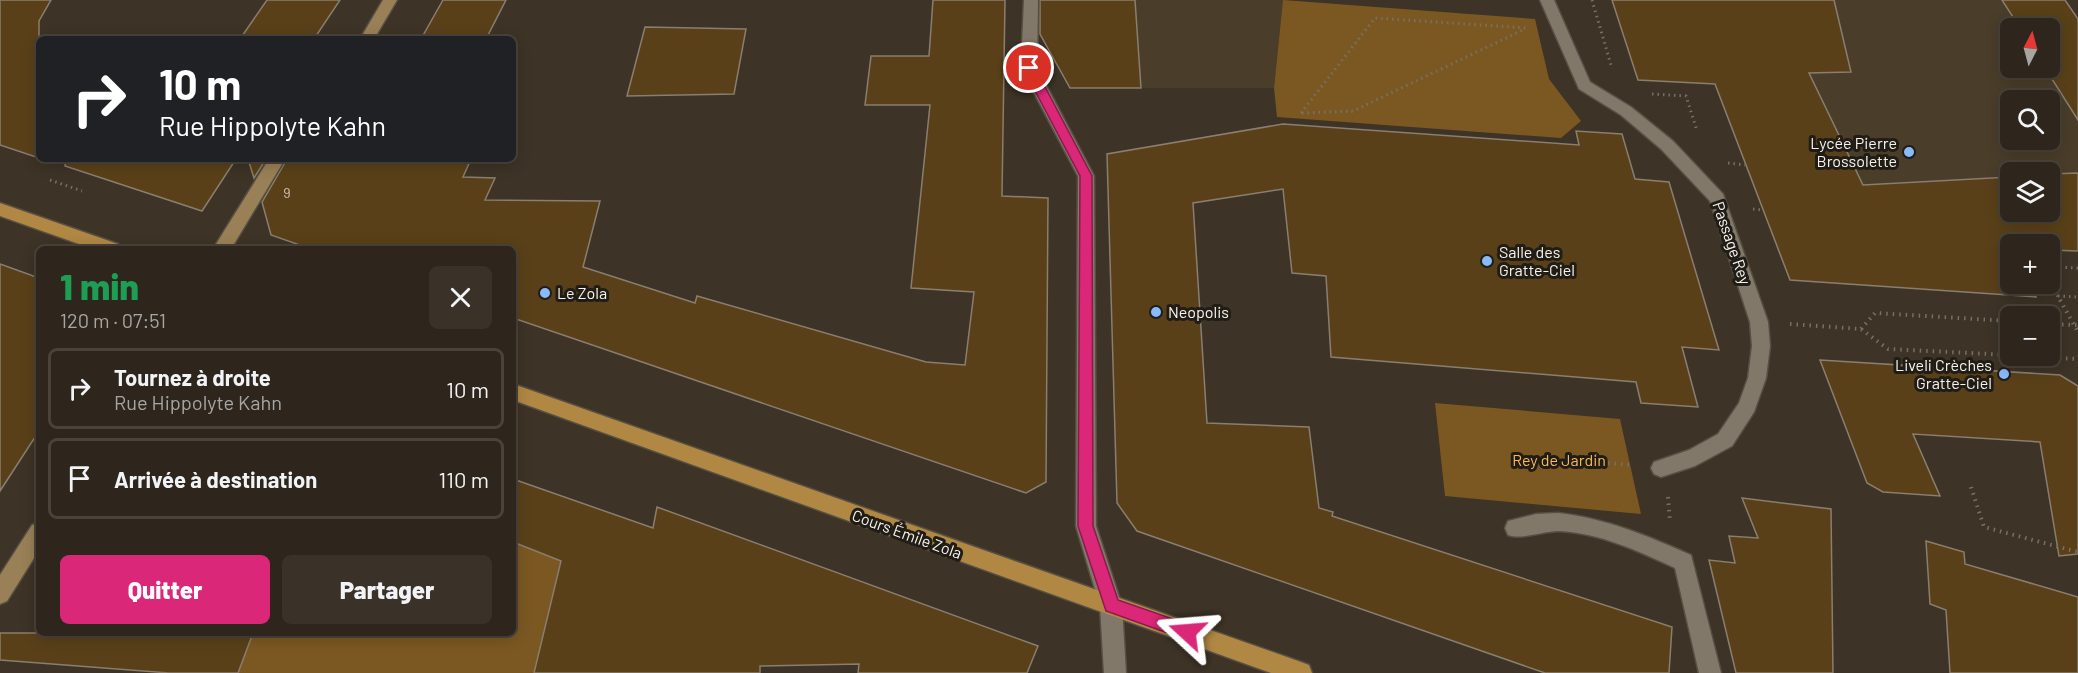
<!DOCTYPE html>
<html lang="fr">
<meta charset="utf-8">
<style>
body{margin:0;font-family:Barlow,sans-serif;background:#3a3229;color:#f1f3f6;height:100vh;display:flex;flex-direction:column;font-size:22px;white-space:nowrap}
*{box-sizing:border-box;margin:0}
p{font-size:20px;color:#a7a5a3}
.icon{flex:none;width:33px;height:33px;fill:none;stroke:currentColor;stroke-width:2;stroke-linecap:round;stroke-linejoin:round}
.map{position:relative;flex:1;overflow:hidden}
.details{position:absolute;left:36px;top:246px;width:480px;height:390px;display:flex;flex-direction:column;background:#2e261c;border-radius:9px;box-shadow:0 3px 15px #0003,0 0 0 2px #49433b}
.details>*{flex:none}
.hud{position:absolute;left:36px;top:36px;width:480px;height:126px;border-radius:9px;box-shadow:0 3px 15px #0003,0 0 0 2px #49433b;background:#202124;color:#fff;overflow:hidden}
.needle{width:39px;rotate:6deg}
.controls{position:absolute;left:2000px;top:18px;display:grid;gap:12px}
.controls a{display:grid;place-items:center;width:60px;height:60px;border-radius:9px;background:#2e261c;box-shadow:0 3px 15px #0003,0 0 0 2px #49433b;font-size:30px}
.pin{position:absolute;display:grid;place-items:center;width:51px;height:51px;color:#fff;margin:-26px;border:3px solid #fff;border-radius:50%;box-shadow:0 2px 6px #0007}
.me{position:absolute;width:66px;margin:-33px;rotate:289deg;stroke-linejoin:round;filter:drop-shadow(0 0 4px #0008)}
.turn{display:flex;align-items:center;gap:21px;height:126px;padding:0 24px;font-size:27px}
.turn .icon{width:78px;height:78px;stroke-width:2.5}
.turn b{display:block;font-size:42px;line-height:51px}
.round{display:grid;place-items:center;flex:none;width:63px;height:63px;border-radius:9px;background:#3a3229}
.headline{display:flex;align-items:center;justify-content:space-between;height:102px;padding:0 24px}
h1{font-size:36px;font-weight:800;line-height:45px;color:#1e9e55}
.cta{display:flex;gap:12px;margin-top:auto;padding:12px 24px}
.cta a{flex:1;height:69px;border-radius:9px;background:#db2777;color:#fff;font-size:24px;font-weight:800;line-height:69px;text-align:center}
.cta a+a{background:#3a3229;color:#f1f3f6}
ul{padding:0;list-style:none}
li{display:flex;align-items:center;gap:18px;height:81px;margin:0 12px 9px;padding:0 12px;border:3px solid #49433b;border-radius:9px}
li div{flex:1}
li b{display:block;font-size:22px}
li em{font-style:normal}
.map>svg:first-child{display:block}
</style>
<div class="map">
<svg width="2078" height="673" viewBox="0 0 2078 673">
<rect width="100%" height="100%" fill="#3d3326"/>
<g fill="#4a3d2a" fill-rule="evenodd">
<path d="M1052 0H1283L1274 88H1070L1053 57Z"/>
<path d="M1612 0H2065L2078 19V251L2049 250V244H2010V284H2030L2036 297 1790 280 1715 84 1638 80ZM2010 28H2049V68H2010ZM2010 100H2049V140H2010ZM2010 172H2049V212H2010Z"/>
</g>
<g fill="#7b5822">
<path d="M1283 0 1535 19 1549 79 1581 121 1561 138 1277 117 1274 88Z"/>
<path d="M1435 403 1620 419 1641 514 1445 496Z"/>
<path d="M513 542 561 561 534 673H238L253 633H513Z"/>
</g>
<g fill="#594019" stroke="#897e6f" stroke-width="1.5">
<path d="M0 0H51L39 21V158L0 145Z"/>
<path d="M267 0H340L314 39H240Z"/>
<path d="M443 0H506L486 39H421Z"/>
<path d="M933 0H1005L1002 196 1048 198 1046 482 1026 493 513 318V249H311L271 235 262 202 287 159H471L463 177 495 178 485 200 600 201 583 267 695 303 697 296 926 362 965 365 974 292 911 288 930 105H865L871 56H929Z"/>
<path d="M1040 0H1135L1141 88H1070L1040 34Z"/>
<path d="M1612 0H1834L1851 72 1809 73 1863 185 2010 177V212H2049V174L2078 173V251L2049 250V244H2010V284H2030L2036 297 1790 280 1715 84 1638 80Z"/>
<path d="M2002 0H2065L2078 19V120L2045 68H2049V28H2020Z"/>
<path d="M645 27 746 29 734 94 627 96Z"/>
<path d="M1283 124 1579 145 1576 131 1622 134 1635 179 1669 182 1719 350 1682 347 1698 407 1641 403 1636 382 1331 357 1326 276 1292 273 1283 189 1193 203 1207 423 1309 427 1319 508 1333 512 1332 516 1672 627 1669 673H1545L1137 531 1117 503 1107 154Z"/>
<path d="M66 159H236L202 211 65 166Z"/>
<path d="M248 159H266L254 178Z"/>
<path d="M0 264 39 278V431L0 491Z"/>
<path d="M1820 360 2060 375 2078 386V554L2059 556 2040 442 1913 434 1940 496 1883 492 1867 483Z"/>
<path d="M513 479 653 528 657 507 1038 646 1027 673H858L859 664 760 666V673H534L561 561 513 542Z"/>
<path d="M1742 498 1831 509 1833 673H1736L1709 560 1735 563 1729 536 1758 538Z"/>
<path d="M1926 541 1964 552 1965 564 2078 597V673H1950L1946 610 1930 604Z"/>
<path d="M0 633H253L238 673H169L0 660Z"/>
</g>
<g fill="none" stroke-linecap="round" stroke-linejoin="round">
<g stroke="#564f44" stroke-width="3">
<path id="lane" d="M1558 513C1605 518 1648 536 1691 555L1721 673H1699L1675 568C1638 551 1600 533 1559 531 1543 531 1522 540 1508 535L1505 528 1508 521 1536 514Z"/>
</g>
<g stroke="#564f44" stroke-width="3">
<g id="street">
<path d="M1024 0H1038L1037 68 1094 176 1096 526 1122 606 1126 673H1104L1100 606 1076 526 1078 176 1021 68Z"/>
<path d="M1540 0H1554L1590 82 1631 107 1673 141 1723 194 1768 322 1770 346 1766 378 1754 412 1732 446 1695 466 1661 477 1654 474 1651 468 1654 462 1689 450 1718 434 1739 403 1748 378 1752 346 1750 322 1710 201 1661 149 1621 115 1579 89Z"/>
</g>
</g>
<g stroke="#564f44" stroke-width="3">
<g id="secondary">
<path d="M383 0H397L374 39H360Z"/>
<path d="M269 159H285L231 249H213Z"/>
<path d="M39 523V550L7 601 0 604V575L32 525Z"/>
</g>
</g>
<g stroke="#564f44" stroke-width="3">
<g id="primary">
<path d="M0 203 118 244 121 249H93L0 216Z"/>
<path d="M513 384 1301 662 1309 665 1312 673H1271L513 400Z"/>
</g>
</g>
<g stroke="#787064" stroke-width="3" stroke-dasharray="1.5 4" stroke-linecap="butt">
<path d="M1592 0 1611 65"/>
<path d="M1652 94 1686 96 1697 131"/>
<path d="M1301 113 1375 18 1527 28"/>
<path d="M1302 113 1353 111 1525 29"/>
<path d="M1728 163 1745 165"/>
<path d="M50 180 82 191"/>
<path d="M1753 209 1763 210"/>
<path d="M2049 267 2078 268"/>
<path d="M2049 281 2061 302"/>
<path d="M2058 296 2078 297"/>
</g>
<g stroke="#787064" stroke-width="4" stroke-dasharray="1.5 5" stroke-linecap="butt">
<path d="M2060 300 2078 332"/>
<path d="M1790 324 1861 329 1888 349 2010 355"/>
<path d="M2049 324 2078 325"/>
<path d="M1861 329 1875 313 2010 321"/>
<path d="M2014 356 2078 359"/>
<path d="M1608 463 1632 465"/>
<path d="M1971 487 1984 527 2078 552"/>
<path d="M1668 497 1670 522"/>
</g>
<use href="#lane" fill="#827869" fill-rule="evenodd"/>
<use href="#street" fill="#827869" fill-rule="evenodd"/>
<use href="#secondary" fill="#998056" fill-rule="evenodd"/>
<use href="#primary" fill="#b08743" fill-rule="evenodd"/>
</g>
<path fill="#db2777" stroke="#8e194d" stroke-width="1.5" d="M1029 64 1035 68 1092 176 1093 526 1118 600 1193 626 1195 632 1193 637 1187 640 1106 611 1078 526 1080 176 1023 68Z"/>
<g fill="#89bafc" stroke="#201c16" stroke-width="2">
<circle cx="1909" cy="152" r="6"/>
<circle cx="1487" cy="261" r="6"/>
<circle cx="545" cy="293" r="6"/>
<circle cx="1156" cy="312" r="6"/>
<circle cx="2004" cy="374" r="6"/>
</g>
<g text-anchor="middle" stroke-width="6" stroke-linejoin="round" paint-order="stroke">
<g font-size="14" fill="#d1c6b6">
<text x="287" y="198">9</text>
</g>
<g font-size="16" fill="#f9f3eb" stroke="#201c16" text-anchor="start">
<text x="1897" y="149" text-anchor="end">Lycée Pierre<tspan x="1897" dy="18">Brossolette</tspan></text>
<text x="1499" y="258">Salle des<tspan x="1499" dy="18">Gratte-Ciel</tspan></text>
<text x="557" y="299">Le Zola</text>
<text x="1168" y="318">Neopolis</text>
<text x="1992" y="371" text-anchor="end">Liveli Crèches<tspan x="1992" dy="18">Gratte-Ciel</tspan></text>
</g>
<g font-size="16" fill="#f9f3eb" stroke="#201c16">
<text transform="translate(1732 243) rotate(71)" y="6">Passage Rey</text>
<text transform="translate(907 534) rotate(20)" y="6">Cours Émile Zola</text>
</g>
<g font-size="16" fill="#fbbb58" stroke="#201c16">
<text x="1559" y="466">Rey de Jardin</text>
</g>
</g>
</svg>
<div class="controls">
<a><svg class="needle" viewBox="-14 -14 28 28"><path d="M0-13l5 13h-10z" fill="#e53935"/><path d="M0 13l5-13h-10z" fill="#a7a5a3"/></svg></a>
<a><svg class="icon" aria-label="search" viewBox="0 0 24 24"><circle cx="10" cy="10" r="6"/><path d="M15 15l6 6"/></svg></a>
<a><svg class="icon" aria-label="layers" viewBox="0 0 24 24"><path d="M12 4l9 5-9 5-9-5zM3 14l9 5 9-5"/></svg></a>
<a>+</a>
<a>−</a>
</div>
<div class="pin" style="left:1029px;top:68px;background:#d93025"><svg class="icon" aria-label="arrive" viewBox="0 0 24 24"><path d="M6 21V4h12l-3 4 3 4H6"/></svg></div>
<svg class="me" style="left:1187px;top:632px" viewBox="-20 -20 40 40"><path d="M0-17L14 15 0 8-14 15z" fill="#db2777" stroke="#fff" stroke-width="4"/></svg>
<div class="hud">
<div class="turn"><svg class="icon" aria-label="right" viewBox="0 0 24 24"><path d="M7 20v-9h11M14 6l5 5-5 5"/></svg><div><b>10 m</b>Rue Hippolyte Kahn</div></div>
</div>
<section class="details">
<div class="headline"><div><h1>1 min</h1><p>120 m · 07:51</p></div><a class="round"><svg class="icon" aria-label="close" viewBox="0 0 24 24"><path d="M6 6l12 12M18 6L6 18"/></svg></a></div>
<ul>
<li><svg class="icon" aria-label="right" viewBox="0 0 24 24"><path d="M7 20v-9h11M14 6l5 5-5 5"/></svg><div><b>Tournez à droite</b><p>Rue Hippolyte Kahn</p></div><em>10 m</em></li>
<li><svg class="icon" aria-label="arrive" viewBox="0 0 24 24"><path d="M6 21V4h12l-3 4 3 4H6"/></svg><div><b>Arrivée à destination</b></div><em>110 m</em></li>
</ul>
<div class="cta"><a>Quitter</a><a>Partager</a></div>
</section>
</div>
